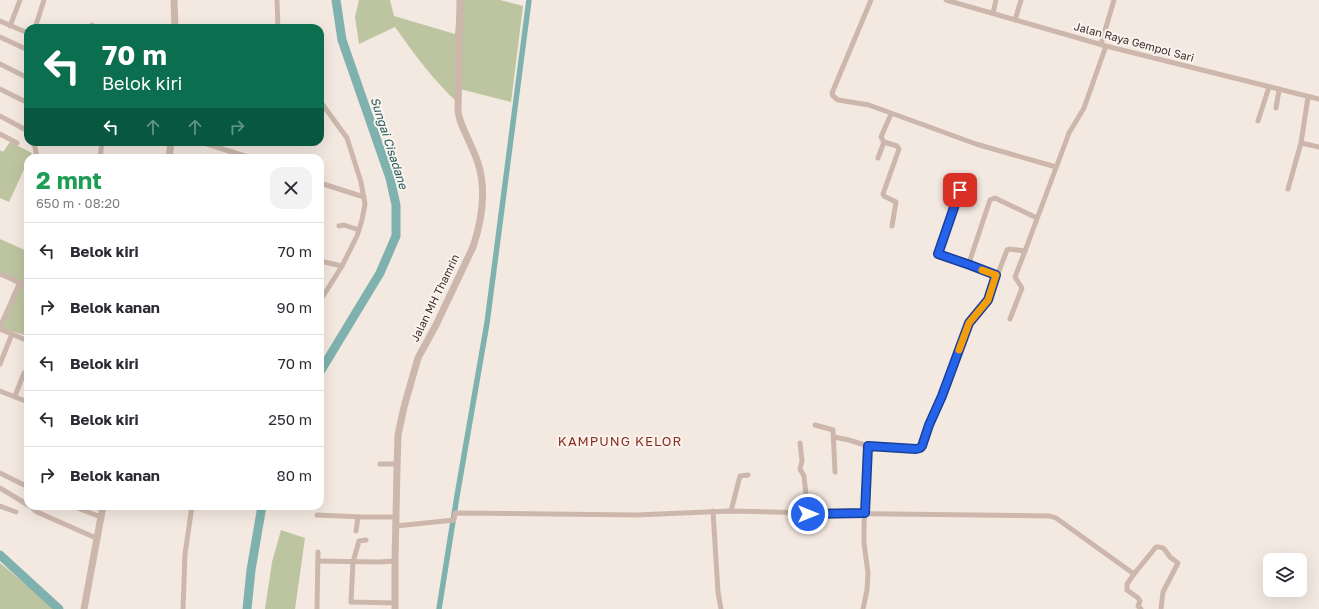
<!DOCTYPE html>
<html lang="id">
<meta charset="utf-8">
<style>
body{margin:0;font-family:"Golos Text",sans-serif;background:#f2f2f3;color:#2b2b33;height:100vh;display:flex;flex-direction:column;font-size:15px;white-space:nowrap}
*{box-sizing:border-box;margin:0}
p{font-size:13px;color:#7c7c81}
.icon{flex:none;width:22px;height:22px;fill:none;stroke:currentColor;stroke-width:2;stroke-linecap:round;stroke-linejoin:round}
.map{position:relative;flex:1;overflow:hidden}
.details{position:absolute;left:24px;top:154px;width:300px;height:356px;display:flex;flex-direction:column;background:#fff;border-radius:12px;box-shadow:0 4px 16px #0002}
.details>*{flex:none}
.guide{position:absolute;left:24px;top:24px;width:300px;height:122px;border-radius:12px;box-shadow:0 4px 16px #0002;background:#0b6e4f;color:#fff;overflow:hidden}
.tools{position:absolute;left:1263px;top:553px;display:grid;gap:8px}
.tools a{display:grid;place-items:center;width:44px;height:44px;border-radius:8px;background:#fff;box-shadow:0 4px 16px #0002;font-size:20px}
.pin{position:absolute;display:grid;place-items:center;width:34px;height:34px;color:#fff;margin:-17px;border-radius:8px;box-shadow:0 2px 6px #0006}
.me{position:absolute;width:44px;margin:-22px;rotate:90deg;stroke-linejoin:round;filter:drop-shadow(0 0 3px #0008)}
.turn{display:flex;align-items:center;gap:14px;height:84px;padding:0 12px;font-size:18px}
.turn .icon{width:52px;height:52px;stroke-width:2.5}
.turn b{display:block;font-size:28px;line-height:34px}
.lanes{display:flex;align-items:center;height:38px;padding:0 12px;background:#0003;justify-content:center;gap:20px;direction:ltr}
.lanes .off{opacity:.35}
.round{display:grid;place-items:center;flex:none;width:42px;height:42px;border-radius:12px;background:#f2f2f3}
.summary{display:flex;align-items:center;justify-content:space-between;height:68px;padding:0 12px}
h1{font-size:24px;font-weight:700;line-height:30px;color:#1e9e55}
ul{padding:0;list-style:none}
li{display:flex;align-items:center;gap:12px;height:56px;padding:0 12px;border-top:1px solid #e1e1e2}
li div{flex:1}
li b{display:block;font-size:15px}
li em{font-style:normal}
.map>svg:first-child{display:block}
</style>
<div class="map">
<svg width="1319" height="609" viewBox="0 0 1319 609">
<rect width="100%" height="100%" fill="#f4e9e1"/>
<g fill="#bcc4a0">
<path d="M359 0H390L394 16 455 34 458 0H500L523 6 511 102 460 89 459 104C434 81 414 54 395 27L359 44 355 17Z"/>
<path d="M10 142 32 153 29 158H28V161L9 202 0 198V150L3 152Z"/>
<path d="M0 239 27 251 28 240V336L1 328 18 285 0 276Z"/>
<path d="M281 530 305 538 295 609H265L272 562Z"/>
<path d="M0 563 56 609H0Z"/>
</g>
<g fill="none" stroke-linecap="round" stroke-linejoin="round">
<path stroke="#7fb2ae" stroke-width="5.5" d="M439 609 457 496 487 323 529 0"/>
<g stroke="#7fb2ae" stroke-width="9">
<path d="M320 372 380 273 396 236V205L390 178 342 40 336 0"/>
<path d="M0 555 59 609"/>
<path d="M247 609 251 570 262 506"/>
</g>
<g stroke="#cdb7ac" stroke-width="5">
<path d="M277 0 278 28"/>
<path d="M871 0 832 93 833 96 838 100 869 105 976 144 1056 167"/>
<path d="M946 0 1106 46 1319 99"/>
<path d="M993 13 996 0"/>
<path d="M1015 20 1021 0"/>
<path d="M0 21 28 33"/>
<path d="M10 26 20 0"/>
<path d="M35 28 44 0"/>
<path d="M92 28V25"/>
<path d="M0 37 28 50"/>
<path d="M1101 44 1114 0"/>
<path d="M0 64 28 78"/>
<path d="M0 89 28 103"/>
<path d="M320 101 347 138 361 182 365 204 362 220 357 236 342 266 320 301"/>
<path d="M1276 108 1279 90"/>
<path d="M0 116 28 131"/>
<path d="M1258 121 1269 87"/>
<path d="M0 134 17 143"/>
<path d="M34 142 37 158"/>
<path d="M201 142 251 158"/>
<path d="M884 142 897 146 899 149 883 194 884 196 896 202 892 226"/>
<path d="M1301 143 1319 147"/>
<path d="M100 158 102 142"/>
<path d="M878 158 884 142 881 137 891 114"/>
<path d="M964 177 937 254 939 255 970 265"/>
<path d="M320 183 364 197"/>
<path d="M1288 189 1301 143 1308 97"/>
<path d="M339 226 344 225 359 230"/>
<path d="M320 261 342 266"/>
<path d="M0 274 20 282 28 290"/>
<path d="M996 275 971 266 969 263 990 200 995 198 1037 218"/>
<path d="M1010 319 1022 288 1015 277 1025 251"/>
<path d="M12 334 28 341"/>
<path d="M0 364 12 334 0 329 1 325 20 282"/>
<path d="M0 391 28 402"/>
<path d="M15 396 24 373"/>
<path d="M815 425 833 430 835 472"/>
<path d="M834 437 849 440 868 446 917 449 921 447 929 425 943 396 969 323 988 300 1007 250 1009 249 1025 251 1069 133 1084 108 1106 46"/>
<path d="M800 443 802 461 800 469 804 476 808 513"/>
<path d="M380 464H397"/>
<path d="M0 473 28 487"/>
<path d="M0 488 28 505"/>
<path d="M0 506 16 512"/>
<path d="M30 506 37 512 96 538"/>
<path d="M72 506 101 517"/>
<path d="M713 511 718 592 721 609"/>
<path d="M731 511 740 476 748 475"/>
<path d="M317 515 362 517H396"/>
<path d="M396 526 454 520 455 513 636 515 731 511 808 513 1050 516 1056 518 1134 574 1127 584V590L1138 598 1140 601 1138 606 1141 609"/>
<path d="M356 531 358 517"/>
<path d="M366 540 359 541 353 562 351 602 395 603"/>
<path d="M318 561 379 562 395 561"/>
<path d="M1134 574 1156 547C1165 546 1165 551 1170 557 1172 559 1176 561 1178 563L1163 592 1161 609"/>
<path d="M183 609 185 554 192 506"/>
<path d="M317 609 318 552"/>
<path d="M863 609 867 590 868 573 864 543V526L868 446"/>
</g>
<g stroke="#cdb7ac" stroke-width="7">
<path d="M174 0 175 28"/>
<path d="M169 158 171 142"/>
<path d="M84 609 103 506"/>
<path d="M395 609V561L397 469 398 435 404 407 418 358 436 325 473 247C482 220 487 191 478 163 473 148 465 134 460 120L458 112 460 0"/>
</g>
</g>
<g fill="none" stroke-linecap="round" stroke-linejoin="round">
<g stroke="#184099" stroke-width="10">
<path id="route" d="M808 514 865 513 868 446 916 449 920 448 922 446 929 425 942 396 969 323 988 300 996 275 970 265 938 254 960 190"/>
</g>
<use href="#route" stroke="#2563eb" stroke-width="7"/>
<path stroke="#f59e0b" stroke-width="7" d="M959 350 969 323 988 300 996 275 982 270"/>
</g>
<g text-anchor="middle" stroke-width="4" stroke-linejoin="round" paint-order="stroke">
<g font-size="11" fill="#3b2e2b" stroke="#fbf3ee">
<text transform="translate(1134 42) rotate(15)" y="4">Jalan Raya Gempol Sari</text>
<text transform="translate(435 298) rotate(-64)" y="4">Jalan MH Thamrin</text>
</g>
<g font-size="12" font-style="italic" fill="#1f5d5a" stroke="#fbf3ee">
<text transform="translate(389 143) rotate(72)" y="4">Sungai Cisadane</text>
</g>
<g font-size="13" letter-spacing="1" fill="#8b2f23" stroke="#fbf3ee">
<text x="620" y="446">KAMPUNG KELOR</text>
</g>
</g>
</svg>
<div class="tools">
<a><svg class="icon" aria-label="layers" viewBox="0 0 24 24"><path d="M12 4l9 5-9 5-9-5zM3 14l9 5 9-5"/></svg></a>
</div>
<div class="pin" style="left:960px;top:190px;background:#d93025"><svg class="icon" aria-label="arrive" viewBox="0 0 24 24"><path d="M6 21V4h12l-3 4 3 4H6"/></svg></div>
<svg class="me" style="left:808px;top:514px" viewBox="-20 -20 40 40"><circle r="17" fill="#2563eb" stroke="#fff" stroke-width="3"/><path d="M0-11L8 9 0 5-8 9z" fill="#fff"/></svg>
<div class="guide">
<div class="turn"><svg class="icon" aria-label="left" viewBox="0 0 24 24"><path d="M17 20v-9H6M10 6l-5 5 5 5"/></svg><div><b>70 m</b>Belok kiri</div></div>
<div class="lanes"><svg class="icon" aria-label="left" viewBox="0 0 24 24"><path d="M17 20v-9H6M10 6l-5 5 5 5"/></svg><svg class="icon off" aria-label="ahead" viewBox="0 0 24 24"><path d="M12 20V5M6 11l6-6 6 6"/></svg><svg class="icon off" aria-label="ahead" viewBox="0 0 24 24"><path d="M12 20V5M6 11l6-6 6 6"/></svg><svg class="icon off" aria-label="right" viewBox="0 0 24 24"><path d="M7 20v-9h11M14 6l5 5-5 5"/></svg></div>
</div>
<section class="details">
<div class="summary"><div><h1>2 mnt</h1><p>650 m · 08:20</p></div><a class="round"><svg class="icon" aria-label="close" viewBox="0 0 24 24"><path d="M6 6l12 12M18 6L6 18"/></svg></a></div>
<ul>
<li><svg class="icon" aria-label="left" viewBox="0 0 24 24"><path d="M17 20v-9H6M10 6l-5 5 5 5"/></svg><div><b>Belok kiri</b></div><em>70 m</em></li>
<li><svg class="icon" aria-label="right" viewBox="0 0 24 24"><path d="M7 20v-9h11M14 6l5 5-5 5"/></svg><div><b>Belok kanan</b></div><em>90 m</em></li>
<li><svg class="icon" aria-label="left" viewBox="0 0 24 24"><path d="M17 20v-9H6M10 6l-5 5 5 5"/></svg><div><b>Belok kiri</b></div><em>70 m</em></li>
<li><svg class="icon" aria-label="left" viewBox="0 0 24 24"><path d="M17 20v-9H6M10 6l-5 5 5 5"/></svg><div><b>Belok kiri</b></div><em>250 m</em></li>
<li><svg class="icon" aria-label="right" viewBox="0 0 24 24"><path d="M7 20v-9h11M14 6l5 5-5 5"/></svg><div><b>Belok kanan</b></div><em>80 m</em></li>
</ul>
</section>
</div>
